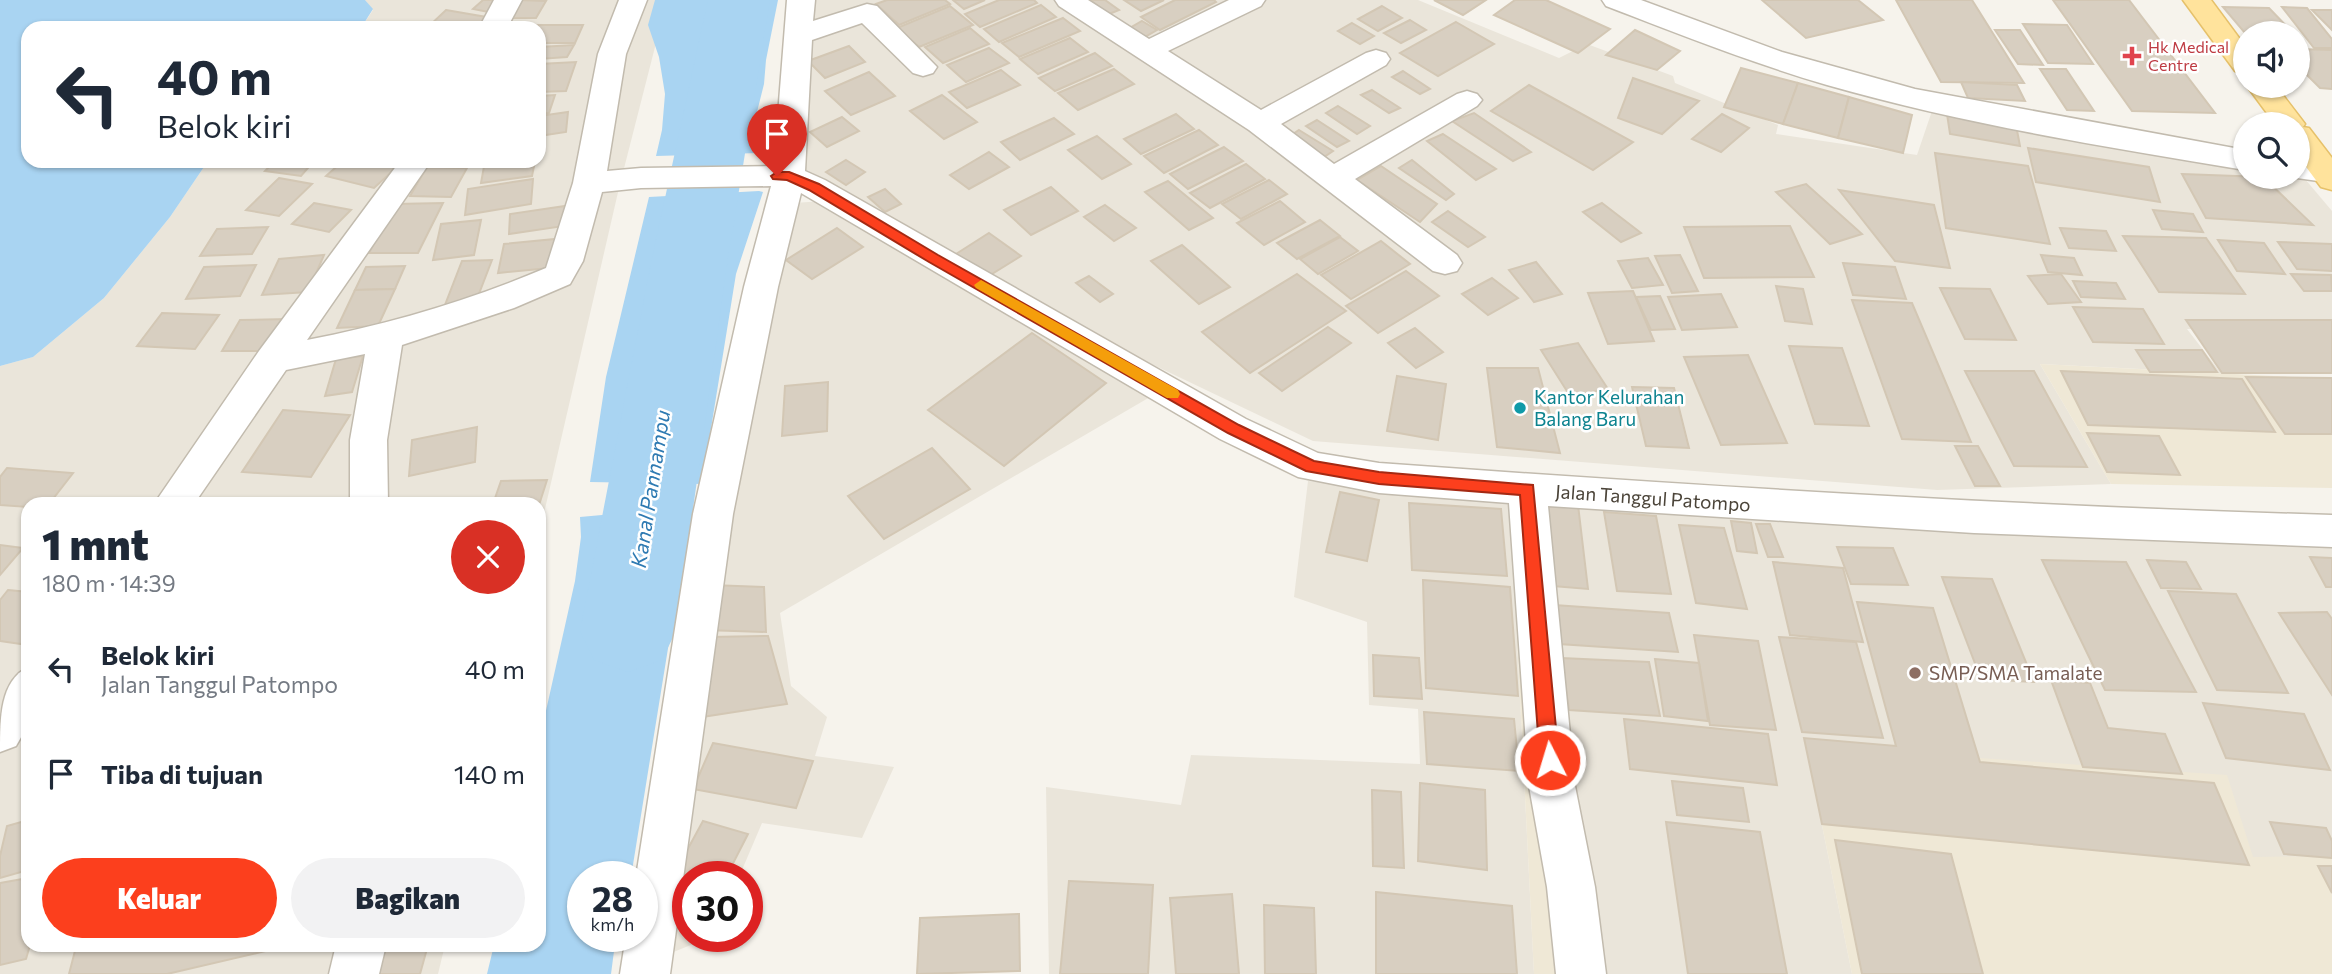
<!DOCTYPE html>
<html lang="id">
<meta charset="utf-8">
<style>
body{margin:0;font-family:Commissioner,sans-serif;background:#f2f2f3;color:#1f2937;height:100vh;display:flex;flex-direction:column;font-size:26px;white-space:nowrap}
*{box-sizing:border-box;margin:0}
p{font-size:23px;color:#747a83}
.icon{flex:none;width:38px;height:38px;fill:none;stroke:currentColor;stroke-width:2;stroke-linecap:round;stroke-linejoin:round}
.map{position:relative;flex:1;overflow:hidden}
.drawer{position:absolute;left:21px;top:497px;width:525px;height:455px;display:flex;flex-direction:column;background:#fff;border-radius:21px;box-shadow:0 2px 5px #0004}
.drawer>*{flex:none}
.top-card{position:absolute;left:21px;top:21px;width:525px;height:147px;border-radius:21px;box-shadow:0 2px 5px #0004;background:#fff;color:#1f2937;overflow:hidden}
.buttons{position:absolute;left:2233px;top:21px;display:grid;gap:14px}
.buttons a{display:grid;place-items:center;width:77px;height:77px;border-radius:50%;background:#fff;box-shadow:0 2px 5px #0004;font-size:35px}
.speed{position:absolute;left:567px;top:861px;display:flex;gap:14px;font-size:35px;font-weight:700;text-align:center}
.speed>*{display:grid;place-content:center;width:91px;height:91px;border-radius:50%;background:#fff;box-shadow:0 2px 5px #0004;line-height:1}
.speed small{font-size:18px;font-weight:400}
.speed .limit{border:10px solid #d22;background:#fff;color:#111}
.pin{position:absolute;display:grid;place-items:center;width:60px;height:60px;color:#fff;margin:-72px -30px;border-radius:50% 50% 50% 0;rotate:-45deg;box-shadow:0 0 7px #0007}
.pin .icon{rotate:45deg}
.me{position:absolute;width:77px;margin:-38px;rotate:355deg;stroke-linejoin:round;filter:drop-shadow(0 0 5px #0008)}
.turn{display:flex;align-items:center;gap:24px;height:147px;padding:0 21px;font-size:32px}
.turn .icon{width:91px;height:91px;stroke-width:2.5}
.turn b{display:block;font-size:49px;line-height:60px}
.round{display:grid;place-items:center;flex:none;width:74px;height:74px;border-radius:37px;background:#f2f2f3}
.headline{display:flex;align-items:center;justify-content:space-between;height:119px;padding:0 21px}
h1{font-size:42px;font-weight:800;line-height:52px}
.cta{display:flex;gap:14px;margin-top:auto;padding:14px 21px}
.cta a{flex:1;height:80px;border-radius:42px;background:#fc3f1d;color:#fff;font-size:28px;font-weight:800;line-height:80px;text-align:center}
.cta a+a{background:#f2f2f3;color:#1f2937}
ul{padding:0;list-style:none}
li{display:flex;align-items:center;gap:21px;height:105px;padding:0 21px}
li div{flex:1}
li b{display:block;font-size:26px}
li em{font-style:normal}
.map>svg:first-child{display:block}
</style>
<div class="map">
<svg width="2332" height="974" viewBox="0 0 2332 974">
<rect width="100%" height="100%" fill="#f6f3ec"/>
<g fill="#eae5da">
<path d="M365 0H667L619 188 539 535V504H28V945H445L438 974H0V366L33 357 104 298 170 217 208 161H539V28H361L373 10Z"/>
<path d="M802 0H1418L1559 58 1587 44 1673 76 1675 83 1778 125 1776 134 1917 155 1933 108 2245 168V177L2305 179 2332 211V327L2187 329 2221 373 2040 364 2111 484 1937 490 1313 441 1001 292 800 167Z"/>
<path d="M823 201 1150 397 780 613 791 686 827 717 815 756 894 767 862 838 762 823 739 877H688V936H713L634 968 642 936 780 204Z"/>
<path d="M1308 481 1510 500 1534 974H1049L1046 787 1181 805 1191 755 1420 764 1418 709 1369 705 1367 622 1294 597Z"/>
<path d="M1535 502 2332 537V856L2253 858 1806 746 1852 974H1599Z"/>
</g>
<g fill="#efe8d6">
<path d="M2040 364 2332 379V488L2111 484Z"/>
<path d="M1510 500 1599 974H1534Z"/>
<path d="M1806 746 2227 775 2253 857 2332 856V974H1852Z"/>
</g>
<g fill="#a9d4f2">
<path d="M0 0H365L373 9 361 28H28V161H208L170 217 104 298 33 357 0 366Z"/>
<path d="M655 0H778L766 60 764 84 755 120 759 153 656 156 662 130 665 94 659 57 648 25Z"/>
<path d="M759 191 763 192 736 274 702 484 590 482 606 377 649 197Z"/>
<path d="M701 506 681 568 631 877H583V936H616L611 974H487L494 945H539V742L575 581 581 537 580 517Z"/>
</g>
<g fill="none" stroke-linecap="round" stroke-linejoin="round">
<path fill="#a9d4f2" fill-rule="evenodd" d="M708 0H770L728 258 676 631 662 660 628 672 594 660 580 631 652 258Z"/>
</g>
<g fill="#d8cfc1" stroke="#d3c7b4" stroke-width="2">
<path d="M483 0H500L494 13 473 9Z"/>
<path d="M518 0 546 1 536 18H507Z"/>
<path d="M887 0H945L950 4 899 25 876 4Z"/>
<path d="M953 0H985L964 9Z"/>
<path d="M999 0H1034L1037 3 980 27 965 14Z"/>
<path d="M1090 0H1105L1119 10 1109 14Z"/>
<path d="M1124 0H1164L1141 11Z"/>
<path d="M1175 0H1214L1216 2 1160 30 1141 17Z"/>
<path d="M1434 0H1486L1463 15Z"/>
<path d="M1515 0H1546L1610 29 1578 53 1494 15Z"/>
<path d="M1762 0H1858L1883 20 1806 38Z"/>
<path d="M1896 0H1972L2024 83 1941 82Z"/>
<path d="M2053 0H2129L2215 113 2132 111Z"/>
<path d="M1041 5 1056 17 999 42 984 29Z"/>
<path d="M950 6 973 25 919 47 897 28Z"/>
<path d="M1382 6 1402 18 1378 31 1358 19Z"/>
<path d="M2223 7 2269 8 2293 33H2245Z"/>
<path d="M2282 7 2307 8 2332 39V48H2314Z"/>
<path d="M446 10 492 18 481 28 428 27Z"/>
<path d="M2312 10H2332V30Z"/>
<path d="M1063 18 1080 31 1019 57 1002 43Z"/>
<path d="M1410 20 1426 30 1401 43 1384 33Z"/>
<path d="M1142 21 1157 30 1143 38 1128 29Z"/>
<path d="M1456 22 1494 44 1438 76 1400 53Z"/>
<path d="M1352 23 1374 36 1360 44 1338 31Z"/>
<path d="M2023 24 2067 25 2093 64 2048 63Z"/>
<path d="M530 25H583L575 43H539V28H529Z"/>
<path d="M970 28 989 44 943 63 925 47Z"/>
<path d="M1635 30 1680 51 1657 70 1606 55Z"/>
<path d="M1995 30H2020L2043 65 2018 64Z"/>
<path d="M1070 38 1088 52 1038 74 1020 59Z"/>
<path d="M574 45 567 57 539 59V47Z"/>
<path d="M849 46 865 62 825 78 808 61Z"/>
<path d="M989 48 1009 63 966 82 947 65Z"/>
<path d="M2298 49 2332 50V89L2320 88 2298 66Z"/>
<path d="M1095 53 1112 66 1055 91 1039 78Z"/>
<path d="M576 62 566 91 539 92V64Z"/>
<path d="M1741 68 1798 83 1783 124 1724 107Z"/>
<path d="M1114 69 1134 84 1078 110 1058 93Z"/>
<path d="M2040 69H2066L2094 111 2067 110Z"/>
<path d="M1001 70 1020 85 967 108 949 92Z"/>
<path d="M1403 71 1430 89 1420 94 1392 77Z"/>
<path d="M869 72 895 96 851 115 825 91Z"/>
<path d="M1633 78 1699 101 1662 134 1618 118Z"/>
<path d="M1961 82 2017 85 2025 101 1968 98Z"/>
<path d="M1798 83 1849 97 1838 138 1783 124Z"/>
<path d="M1529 85 1633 142 1593 170 1491 111Z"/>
<path d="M1372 90 1400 108 1389 113 1361 95Z"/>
<path d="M555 95 549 113 539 114V96Z"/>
<path d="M942 95 977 122 944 139 910 111Z"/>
<path d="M1849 97 1912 115 1903 153 1838 138Z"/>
<path d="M1338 106 1370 126 1357 134 1326 113Z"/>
<path d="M568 112 566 132 539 136V116Z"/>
<path d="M1474 113 1531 152 1513 161 1452 121Z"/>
<path d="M1176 114 1194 129 1141 154 1124 139Z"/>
<path d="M1722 114 1749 128 1721 152 1692 139Z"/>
<path d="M1947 114 2016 125 2020 146 1950 134Z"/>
<path d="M842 117 859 131 827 147 810 132Z"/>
<path d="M1054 118 1074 134 1020 160 1001 142Z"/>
<path d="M1317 120 1349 141 1337 147 1306 126Z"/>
<path d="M1199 130 1218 145 1164 173 1144 156Z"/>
<path d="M1299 130 1333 151 1324 157 1290 136Z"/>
<path d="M1443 134 1496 169 1476 180 1427 141Z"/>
<path d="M1097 136 1131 164 1102 179 1068 150Z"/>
<path d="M1224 147 1243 161 1188 189 1170 174Z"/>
<path d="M2028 148 2149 167 2160 202 2036 182Z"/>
<path d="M989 152 1009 167 969 189 950 175Z"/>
<path d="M1935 153 2028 166 2050 244 1946 228Z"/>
<path d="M846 160 865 172 846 185 826 172Z"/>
<path d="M1412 160 1454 194 1446 200 1399 168Z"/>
<path d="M275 161H314L301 176 265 171Z"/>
<path d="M343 161H370L397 167 374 188 326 176Z"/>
<path d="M485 161H535L532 176 481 183Z"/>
<path d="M1246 164 1265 179 1210 208 1190 193Z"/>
<path d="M1381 166 1437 204 1420 222 1357 180Z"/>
<path d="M427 167 467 168 451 197 410 196Z"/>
<path d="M2182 174 2263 177 2313 225 2206 218Z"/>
<path d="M279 178 312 184 279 216 246 210Z"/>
<path d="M533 179 531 204 465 215 468 189Z"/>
<path d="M1269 180 1287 194 1241 219 1222 204Z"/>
<path d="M1168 181 1213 218 1189 230 1145 192Z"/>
<path d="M1806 184 1862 234 1830 244 1776 192Z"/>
<path d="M1051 187 1078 211 1031 235 1004 210Z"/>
<path d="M885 189 901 204 885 212 868 197Z"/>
<path d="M1839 190 1934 205 1950 268 1895 261Z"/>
<path d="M1280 201 1305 222 1264 245 1237 223Z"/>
<path d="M314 203 351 210 329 232 292 224Z"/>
<path d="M443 203 418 253H369L395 204Z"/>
<path d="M1602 203 1641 233 1621 242 1583 212Z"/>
<path d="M1105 205 1136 228 1114 241 1084 217Z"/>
<path d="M565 206 564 226 509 234 510 214Z"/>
<path d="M2153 210 2193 214 2203 232 2162 229Z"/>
<path d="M1448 211 1485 237 1468 247 1432 222Z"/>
<path d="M481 220 474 255 433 260 441 224Z"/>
<path d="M1320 220 1340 236 1297 259 1277 243Z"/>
<path d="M1790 226 1814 277 1704 278 1684 227Z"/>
<path d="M268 227 252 254 200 256 217 229Z"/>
<path d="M837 228 863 247 812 279 786 260Z"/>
<path d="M2060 228 2106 231 2116 251 2069 248Z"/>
<path d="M989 233 1021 256 987 277 956 254Z"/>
<path d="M2123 236 2206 238 2245 294 2159 292Z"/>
<path d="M1340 237 1358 251 1318 274 1300 259Z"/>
<path d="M566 238 560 267 498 273 504 244Z"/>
<path d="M2218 240 2264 243 2285 274 2237 271Z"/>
<path d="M1381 241 1410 264 1351 299 1321 275Z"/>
<path d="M2278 242 2332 244V271L2297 269Z"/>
<path d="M1182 245 1230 287 1199 304 1151 261Z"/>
<path d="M324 255 308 292 262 295 279 259Z"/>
<path d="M1680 255 1698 291 1672 293 1655 256Z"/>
<path d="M2041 255 2074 258 2082 275 2048 272Z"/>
<path d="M1648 258 1663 285 1632 288 1618 261Z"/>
<path d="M492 260 475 304 445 305 462 261Z"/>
<path d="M1536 262 1562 294 1534 302 1509 270Z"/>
<path d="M1843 263 1895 267 1906 299 1853 295Z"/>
<path d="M256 265 240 296 186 299 204 267Z"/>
<path d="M405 266 395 289 355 290 366 267Z"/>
<path d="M1406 271 1439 296 1378 333 1346 306Z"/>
<path d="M1297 274 1346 311 1250 373 1202 332Z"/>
<path d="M2061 274 2081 302 2048 304 2028 276Z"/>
<path d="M2291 274 2331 275 2332 291H2304Z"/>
<path d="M1089 276 1113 294 1100 302 1076 283Z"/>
<path d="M1492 278 1518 298 1488 315 1462 294Z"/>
<path d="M2073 281 2116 283 2125 299 2081 297Z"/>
<path d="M1776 286 1803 289 1812 324 1785 321Z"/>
<path d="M1940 288 1990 289 2016 340 1965 339Z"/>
<path d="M395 289 378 326 337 328 355 290Z"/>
<path d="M1633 291 1654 341 1608 344 1588 293Z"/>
<path d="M1721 294 1737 327 1682 330 1668 297Z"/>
<path d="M1660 296 1675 329 1651 330 1636 297Z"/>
<path d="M1852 300 1912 303 1971 442 1902 439Z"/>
<path d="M2073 307 2143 309 2164 344 2093 342Z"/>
<path d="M162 313 219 315 195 349 137 346Z"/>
<path d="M288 319 271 351H222L240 320Z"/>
<path d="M2186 320H2332V373H2222Z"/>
<path d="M1328 327 1351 343 1282 391 1259 373Z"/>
<path d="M1415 328 1443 352 1416 368 1388 343Z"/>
<path d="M1032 333 1106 383 1004 466 928 410Z"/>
<path d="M1578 343 1608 389 1570 396 1541 350Z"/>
<path d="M1789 346 1842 348 1869 426 1815 424Z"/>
<path d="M2136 350H2202L2217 372H2150Z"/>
<path d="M1748 355 1787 443 1721 445 1684 357Z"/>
<path d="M363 356 352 392 325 396 336 359Z"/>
<path d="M1487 368H1538L1560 453 1497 447Z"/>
<path d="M1965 371H2034L2087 467 2014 466Z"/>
<path d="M2061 371 2242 379 2275 432 2088 425Z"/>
<path d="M1397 376 1446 384 1438 440 1387 431Z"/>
<path d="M2246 377 2332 378V434H2285Z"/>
<path d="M828 382 827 431 782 436 785 386Z"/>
<path d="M1632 387 1674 388 1689 448 1646 446Z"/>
<path d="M283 410 350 415 311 477 242 472Z"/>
<path d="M477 427 475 462 409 476 412 440Z"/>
<path d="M2087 433 2159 436 2180 475 2107 472Z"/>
<path d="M1955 446H1978L2000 486H1975Z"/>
<path d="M932 448 970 489 884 539 848 496Z"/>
<path d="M7 468 73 473 49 504H28V507L0 505V477Z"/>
<path d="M547 480 539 505 493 504 501 481Z"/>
<path d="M1340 492 1379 500 1367 561 1326 552Z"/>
<path d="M224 499 295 500 293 504H221Z"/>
<path d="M1533 501 1578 505 1588 589 1541 585Z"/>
<path d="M1409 503 1501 509 1507 576 1412 570Z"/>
<path d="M1604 512 1656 516 1671 594 1617 591Z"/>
<path d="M1731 521 1751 523 1757 553 1737 551Z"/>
<path d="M1756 524H1770L1783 557H1768Z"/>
<path d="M1679 525 1724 528 1747 609 1696 603Z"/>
<path d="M0 545 23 548 0 575Z"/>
<path d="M1837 547 1893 548 1908 585 1851 584Z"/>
<path d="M2310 557 2332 558V587H2326Z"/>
<path d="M2042 560 2126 562 2196 692 2105 690Z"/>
<path d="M2147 560 2186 562 2201 589 2161 588Z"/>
<path d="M1773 562 1843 568 1863 642 1790 635Z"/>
<path d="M1942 577 1992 579 2034 682 1981 679Z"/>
<path d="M1423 580 1510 587 1518 696 1426 688Z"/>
<path d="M711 585 764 587 766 632 705 630Z"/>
<path d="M8 590 28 592V645L0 641V600Z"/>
<path d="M2168 591 2236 594 2288 693 2217 690Z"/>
<path d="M1857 602 1933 608 1980 762 2214 783 2249 865 1822 824 1804 738 1896 746Z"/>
<path d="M1554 605 1669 613 1678 652 1559 644Z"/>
<path d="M2327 612 2332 619V695L2279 613Z"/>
<path d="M1694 635 1758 641 1776 730 1710 725Z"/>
<path d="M768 636 787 704 702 717 709 637Z"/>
<path d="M1779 637 1856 642 1883 738 1802 732Z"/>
<path d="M1373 655 1419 658 1422 699 1374 696Z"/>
<path d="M1561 658 1649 662 1660 716 1569 710Z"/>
<path d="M1655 659 1699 663 1708 721 1664 716Z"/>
<path d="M2051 680 2090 683 2108 728 2165 734 2182 774 2083 767Z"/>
<path d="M2203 703 2304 714 2330 770 2226 758Z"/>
<path d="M1424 712 1514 719 1519 771 1427 764Z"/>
<path d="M1624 719 1768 734 1777 785 1630 769Z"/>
<path d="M713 743 813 761 796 808 693 789Z"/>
<path d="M1672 781 1743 788 1749 822 1677 815Z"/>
<path d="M1420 783 1485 790 1487 870 1418 861Z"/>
<path d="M1372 790 1401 792 1404 868 1373 866Z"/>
<path d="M28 820V870L0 878V856L7 826Z"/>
<path d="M703 821 748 834 726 877H688V896L666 889Z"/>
<path d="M1666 822 1760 832 1787 974H1688Z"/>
<path d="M2270 822 2326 828 2332 841V858L2284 854Z"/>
<path d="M1835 840 1951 854 1983 974H1862Z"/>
<path d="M2318 866H2332V893Z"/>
<path d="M28 878V945H30L26 959 0 965V883Z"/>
<path d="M1069 881 1153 885 1148 974H1060Z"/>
<path d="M1376 892 1512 906 1517 974H1376Z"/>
<path d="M1232 894 1239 974H1176L1170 898Z"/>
<path d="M1264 905 1314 908 1316 974H1265Z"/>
<path d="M1019 914 1020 971 917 974 920 918Z"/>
<path d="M84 945H291L167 974H69L76 947Z"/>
<path d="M387 945H428L420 974H378Z"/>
</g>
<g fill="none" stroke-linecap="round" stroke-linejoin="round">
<g stroke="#c2bbae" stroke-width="3">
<g id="minor">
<path d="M494 0H522L507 28H479Z"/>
<path d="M619 0H647L626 54 607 171 641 168 774 166 787 0H815L813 21 867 4 877 6 937 67 933 73 923 76 913 73 862 23 812 40 805 171 825 180 1246 419 1318 453 1379 463C1696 486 2014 506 2332 515V547L1974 533 1548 506 1575 786 1595 887 1606 974H1556L1547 887 1529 786 1509 503 1379 493 1298 477 1220 439 801 193 778 287 733 514 670 974H620L626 936H642V877H636L693 514 744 287 771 186 641 188 602 192 583 261 570 284 514 308 402 345 387 440 388 504H350V440L365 354 286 370 194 504H154L259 351 400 161H431L307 340C390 324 468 301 546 268L573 183 598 54Z"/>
<path d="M1055 0H1088L1149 39 1229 0H1265L1261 6 1168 51 1261 110 1366 53 1376 50 1386 53 1390 59 1386 65 1281 124 1334 164 1457 94 1467 91 1477 94 1482 100 1477 106 1355 179 1457 255 1462 263 1457 271 1445 274 1433 271 1249 130 1059 6Z"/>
<path d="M1602 0H1641L1782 52 1915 89 2245 150V170C2106 147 1963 124 1827 85 1752 63 1679 34 1606 6Z"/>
<path d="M2298 159 2332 165V183L2290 177H2298Z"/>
<path d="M28 667V725L16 746 0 752C0 718 0 681 28 667Z"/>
<path d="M336 945H386L379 974H329Z"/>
</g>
</g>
<g stroke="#e6c16a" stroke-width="3">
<g id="major">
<path d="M2183 0H2211L2245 46V74L2235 71Z"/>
<path d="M2247 86H2276L2305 124 2303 127 2309 128 2332 158V190L2321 187 2298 156V124H2275Z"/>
</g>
</g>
<use href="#minor" fill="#fff" fill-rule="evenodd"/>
<use href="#major" fill="#ffe39c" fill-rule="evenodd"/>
</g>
<path fill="#fc3f1d" stroke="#a42913" stroke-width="2" d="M789 172 819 184 938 255 1239 425 1314 461 1379 472 1533 485 1559 760 1556 766 1550 769 1543 766 1540 760 1520 495 1379 484 1306 471 1228 433 929 262 809 190 787 180 773 179 771 176 777 172Z"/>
<path fill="#f59e0b" d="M981 280 1178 390 1180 394 1178 398H1167L976 288 974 285Z"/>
<path fill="#e0444e" stroke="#fff" stroke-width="2.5" d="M2128.5 45.5h7v7h7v7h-7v7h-7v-7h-7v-7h7z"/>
<circle fill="#0f9aa8" stroke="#fff" stroke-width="2.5" cx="1520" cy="408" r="7"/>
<circle fill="#8d6e63" stroke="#fff" stroke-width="2.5" cx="1915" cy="673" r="7"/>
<g text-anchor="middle" stroke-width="5" stroke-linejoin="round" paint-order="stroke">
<g font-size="16" fill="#be3a42" stroke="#fff" text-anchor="start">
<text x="2148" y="53">Hk Medical<tspan x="2148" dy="18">Centre</tspan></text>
</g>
<g font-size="19" fill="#0d838f" stroke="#fff" text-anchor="start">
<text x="1534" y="404">Kantor Kelurahan<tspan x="1534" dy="22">Balang Baru</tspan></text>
</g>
<g font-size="19" fill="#4b4439" stroke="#fff">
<text transform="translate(1653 498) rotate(4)" y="7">Jalan Tanggul Patompo</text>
</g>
<g font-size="19" fill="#785e54" stroke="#fff" text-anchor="start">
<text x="1929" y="680">SMP/SMA Tamalate</text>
</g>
<g font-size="21" font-style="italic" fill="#2e7ab2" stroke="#fff">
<text transform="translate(651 489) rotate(-81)" y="7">Kanal Pannampu</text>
</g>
</g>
</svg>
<div class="buttons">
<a><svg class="icon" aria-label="sound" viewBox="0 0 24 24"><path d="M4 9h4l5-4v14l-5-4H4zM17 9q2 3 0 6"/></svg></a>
<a><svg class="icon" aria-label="search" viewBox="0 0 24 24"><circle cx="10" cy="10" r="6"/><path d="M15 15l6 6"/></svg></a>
</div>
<div class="speed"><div>28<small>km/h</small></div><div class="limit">30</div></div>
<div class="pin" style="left:777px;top:176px;background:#d93025"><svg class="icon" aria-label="arrive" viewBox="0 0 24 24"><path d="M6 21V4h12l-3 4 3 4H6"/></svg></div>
<svg class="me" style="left:1550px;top:760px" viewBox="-20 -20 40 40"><circle r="17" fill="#fc3f1d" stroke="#fff" stroke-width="3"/><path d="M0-11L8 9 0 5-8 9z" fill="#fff"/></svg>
<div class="top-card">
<div class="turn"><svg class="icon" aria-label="left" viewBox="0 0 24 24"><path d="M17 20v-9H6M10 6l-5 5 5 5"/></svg><div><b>40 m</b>Belok kiri</div></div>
</div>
<section class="drawer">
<div class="headline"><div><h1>1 mnt</h1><p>180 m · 14:39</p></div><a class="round" style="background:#d93025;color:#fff"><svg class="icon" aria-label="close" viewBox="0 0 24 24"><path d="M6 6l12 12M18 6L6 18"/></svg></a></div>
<ul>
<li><svg class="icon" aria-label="left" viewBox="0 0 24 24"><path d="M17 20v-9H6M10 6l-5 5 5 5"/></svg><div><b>Belok kiri</b><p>Jalan Tanggul Patompo</p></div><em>40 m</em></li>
<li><svg class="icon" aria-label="arrive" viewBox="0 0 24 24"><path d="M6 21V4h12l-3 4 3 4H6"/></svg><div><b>Tiba di tujuan</b></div><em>140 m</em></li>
</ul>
<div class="cta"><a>Keluar</a><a>Bagikan</a></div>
</section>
</div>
